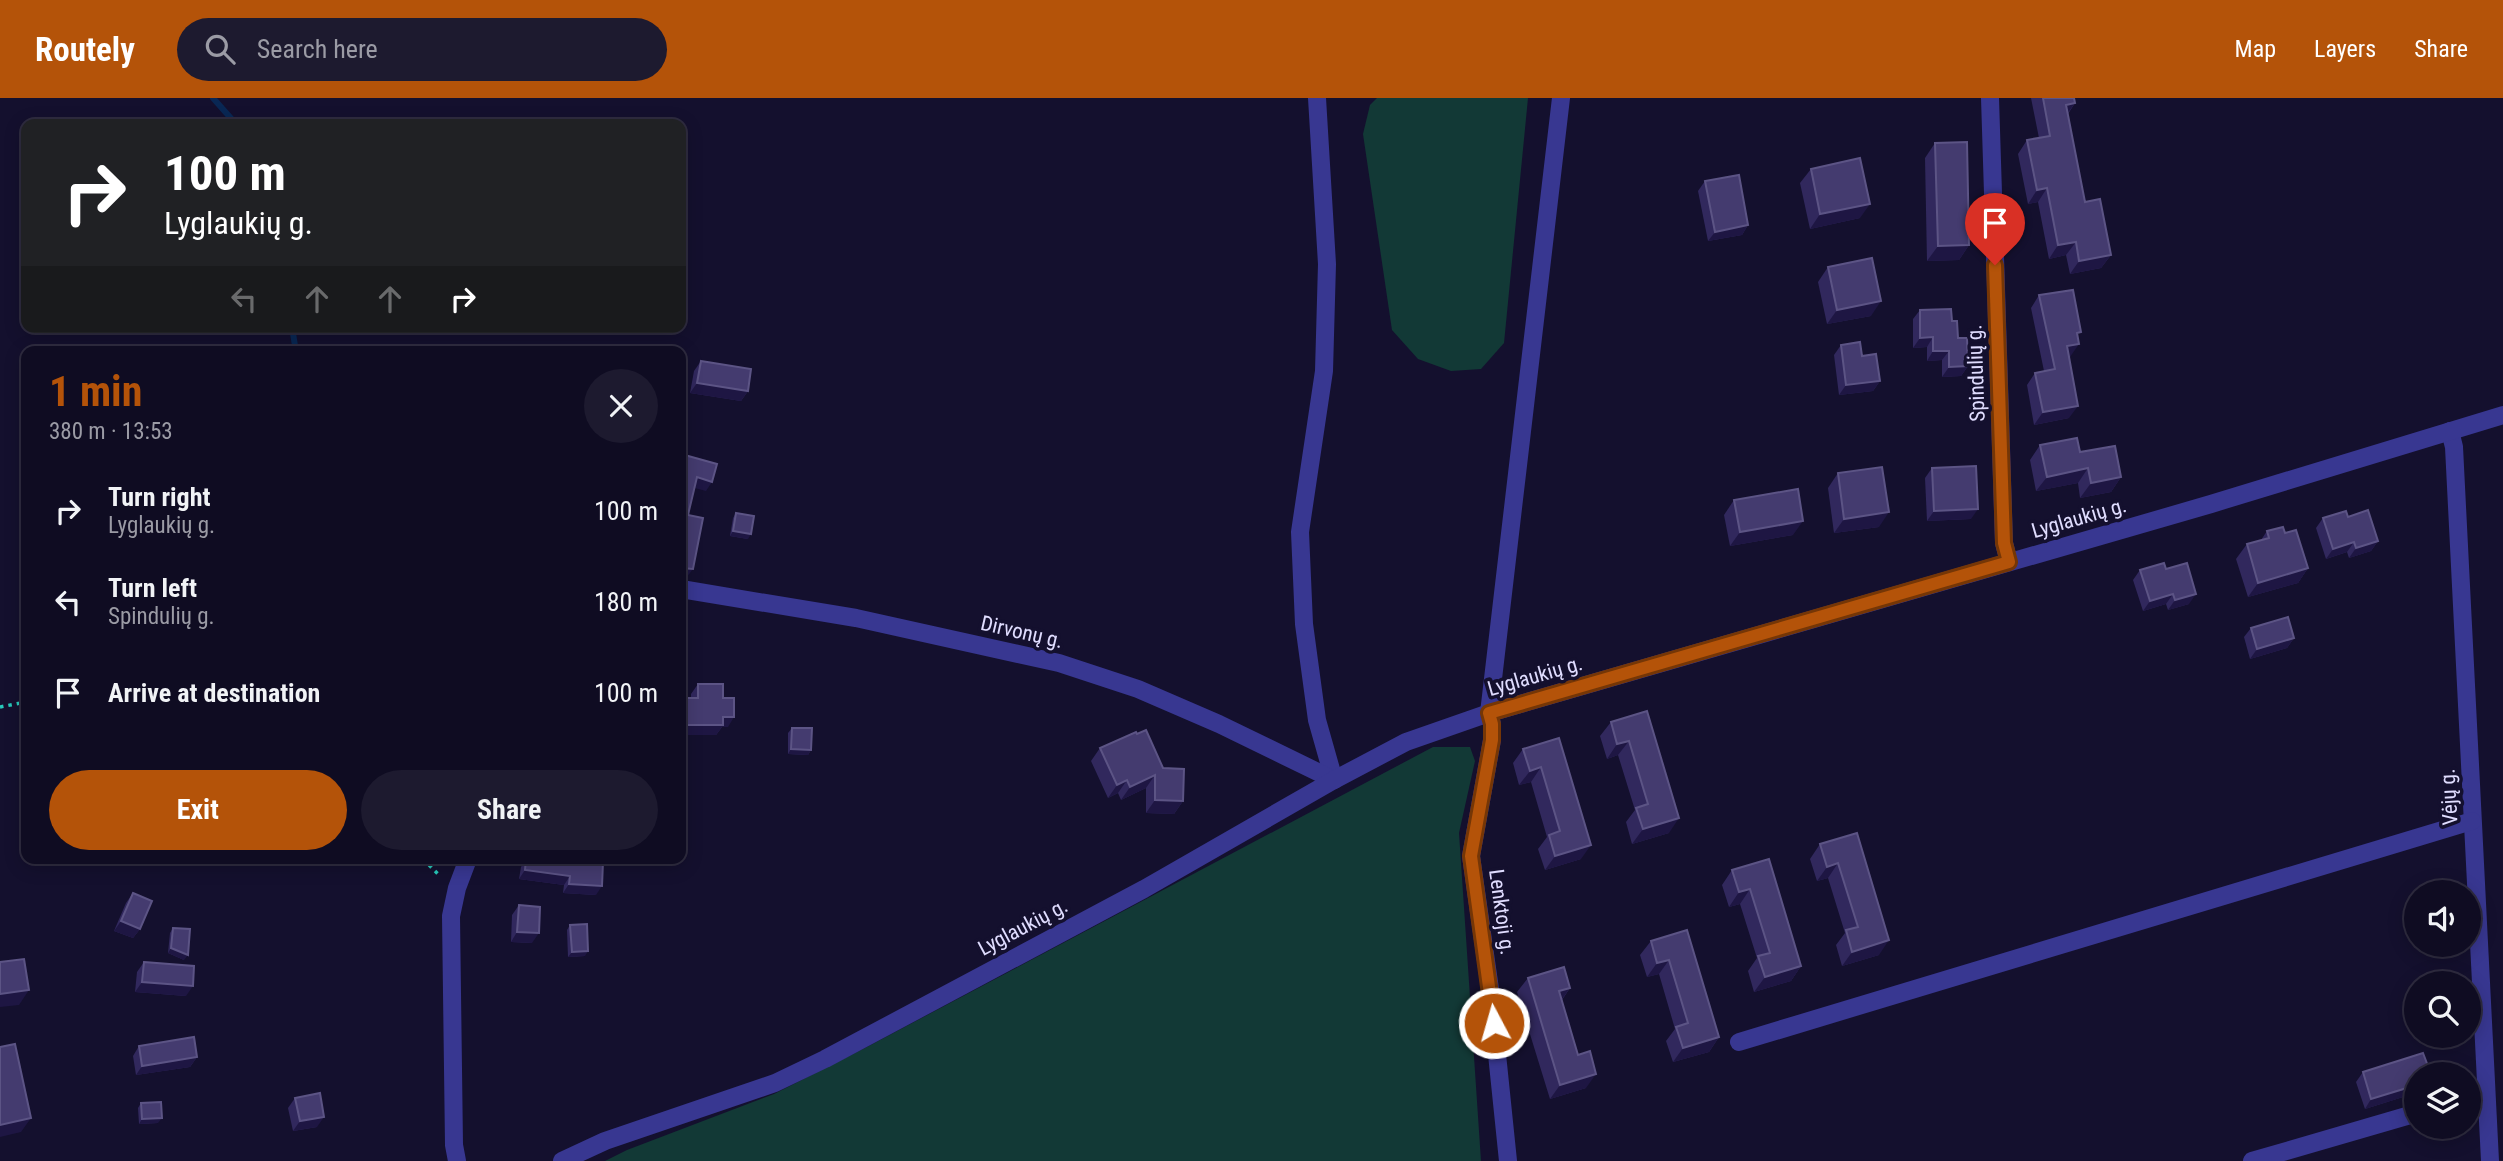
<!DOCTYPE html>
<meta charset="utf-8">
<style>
body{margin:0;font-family:"Roboto Condensed",sans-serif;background:#1d1a2f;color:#f1f3f6;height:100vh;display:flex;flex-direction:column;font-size:26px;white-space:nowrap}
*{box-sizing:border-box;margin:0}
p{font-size:23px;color:#9b9ba5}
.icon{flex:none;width:38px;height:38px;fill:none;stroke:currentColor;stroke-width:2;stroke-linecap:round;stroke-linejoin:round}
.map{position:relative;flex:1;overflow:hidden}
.panel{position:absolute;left:21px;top:248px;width:665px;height:518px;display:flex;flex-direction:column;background:#0f0c22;border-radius:14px;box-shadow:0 4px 18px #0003,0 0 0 2px #2f2c40}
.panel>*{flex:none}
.hud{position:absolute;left:21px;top:21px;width:665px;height:214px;border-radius:14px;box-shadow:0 4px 18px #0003,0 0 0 2px #2f2c40;background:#202124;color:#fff;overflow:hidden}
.tools{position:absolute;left:2404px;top:782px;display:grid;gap:14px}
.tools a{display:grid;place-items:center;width:77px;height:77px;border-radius:50%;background:#0f0c22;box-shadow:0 4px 18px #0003,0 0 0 2px #2f2c40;font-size:35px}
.pin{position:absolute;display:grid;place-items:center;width:60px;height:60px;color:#fff;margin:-72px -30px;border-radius:50% 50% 50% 0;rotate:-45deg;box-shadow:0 0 7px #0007}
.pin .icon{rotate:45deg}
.me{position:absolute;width:77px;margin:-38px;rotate:354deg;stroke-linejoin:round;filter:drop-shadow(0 0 5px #0008)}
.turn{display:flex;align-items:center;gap:24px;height:147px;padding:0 28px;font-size:32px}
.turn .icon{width:91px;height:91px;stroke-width:2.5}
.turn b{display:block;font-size:49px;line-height:60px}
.lanes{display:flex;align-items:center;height:66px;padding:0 28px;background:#0003;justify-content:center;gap:35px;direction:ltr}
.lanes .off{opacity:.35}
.round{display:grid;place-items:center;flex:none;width:74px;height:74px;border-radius:37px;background:#1d1a2f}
.headline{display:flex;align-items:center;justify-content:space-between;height:119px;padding:0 28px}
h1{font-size:42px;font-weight:700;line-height:52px;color:#b45309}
.primary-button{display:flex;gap:14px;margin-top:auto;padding:14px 28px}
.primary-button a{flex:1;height:80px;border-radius:42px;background:#b45309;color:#fff;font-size:28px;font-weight:700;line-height:80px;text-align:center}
.primary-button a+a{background:#1d1a2f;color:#f1f3f6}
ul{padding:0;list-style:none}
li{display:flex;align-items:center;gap:21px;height:91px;padding:0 28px}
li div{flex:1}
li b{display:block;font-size:26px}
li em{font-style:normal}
header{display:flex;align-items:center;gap:42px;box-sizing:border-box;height:98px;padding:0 35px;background:#b45309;color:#fff}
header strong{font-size:33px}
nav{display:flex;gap:38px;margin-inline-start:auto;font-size:24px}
.search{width:490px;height:63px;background:#1d1a2f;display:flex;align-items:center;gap:18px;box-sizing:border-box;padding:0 24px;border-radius:38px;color:#9b9ba5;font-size:26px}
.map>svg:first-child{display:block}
</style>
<header>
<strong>Routely</strong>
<div class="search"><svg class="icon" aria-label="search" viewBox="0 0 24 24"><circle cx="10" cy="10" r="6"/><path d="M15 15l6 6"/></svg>Search here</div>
<nav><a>Map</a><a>Layers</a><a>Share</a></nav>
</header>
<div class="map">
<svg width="2503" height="1063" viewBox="0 0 2503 1063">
<rect width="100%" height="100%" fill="#14102e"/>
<g fill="#123936">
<path d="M1377 0H1528L1504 245 1481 271 1451 273 1418 261 1392 232 1363 36 1370 7Z"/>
<path d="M1433 649H1470L1475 663 1459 735 1481 1063H605L627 1052 774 996 865 950Z"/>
</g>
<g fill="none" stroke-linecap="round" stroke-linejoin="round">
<g stroke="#092754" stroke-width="6">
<path d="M213 0 236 26"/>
<path d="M292 229 296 254"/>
</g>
<g stroke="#27c9ba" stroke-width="3.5" stroke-dasharray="3.5 5" stroke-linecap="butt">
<path d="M0 609 26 604"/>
<path d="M423 761 441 779"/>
</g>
<g stroke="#383791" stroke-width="18">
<path d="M1317 0 1327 166 1324 273 1300 434 1304 526 1317 622 1334 682"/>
<path d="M1990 0 2004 445 2009 464"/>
<path d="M2450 333 2454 349 2490 1063"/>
<path d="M681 491 856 520 1059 565 1138 591 1219 626 1334 682"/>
<path d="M1739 944 2472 723"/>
<path d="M457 1063 454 1047 451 818 457 790 468 761"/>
<path d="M562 1063 605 1043 775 985 825 961 1144 791 1334 682 1406 644 1489 615 2211 406 2503 317"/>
<path d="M1508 1063 1491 898 1471 758 1492 642V626L1489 615 1561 0"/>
<path d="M2252 1063 2417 1015"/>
</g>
</g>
<g fill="#31285d">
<path d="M2031 0H2074L2075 5 2068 16 2085 104 2111 157 2101 170 2070 176 2066 157 2049 161 2038 104 2028 106 2018 56 2027 42 2039 40Z"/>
<path d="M1935 45 1969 147 1959 162 1927 163 1925 60Z"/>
<path d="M1811 71 1860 120 1810 131 1800 85Z"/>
<path d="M1705 83 1748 127 1742 137 1708 143 1698 93Z"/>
<path d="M1828 169 1871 218 1827 226 1818 184Z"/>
<path d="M2039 197 2078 239 2070 259H2069V320L2034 327 2027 287 2035 275 2044 273 2031 210Z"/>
<path d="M1920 212 1952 223 1968 268 1961 278 1942 279V262L1927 263V249L1913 250V221Z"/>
<path d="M1841 247 1862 258 1880 283 1873 293 1839 297 1834 257Z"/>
<path d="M701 263 748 293 741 303 690 295 694 273Z"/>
<path d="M2040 347 2080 354 2121 379 2111 394 2080 400 2078 385 2036 393 2030 362Z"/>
<path d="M1932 370 1971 421 1927 423 1925 380Z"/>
<path d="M1838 375 1879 429 1834 435 1828 390Z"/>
<path d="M1734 402 1793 437 1730 448 1724 417Z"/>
<path d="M736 415 748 441 730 438 733 420Z"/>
<path d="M2348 419 2378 443 2371 453 2349 460 2347 454 2326 461 2316 430 2323 420Z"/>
<path d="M2267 433 2285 435 2308 470 2298 485 2248 499 2236 461 2247 446 2261 442Z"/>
<path d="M2166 471 2189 506 2168 512 2166 506 2143 513 2133 482 2140 472Z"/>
<path d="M2251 530 2294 540 2287 550 2250 561 2244 539Z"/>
<path d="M698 586 723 600 728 629H722L716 637H681V604L683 600H691V596Z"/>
<path d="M1647 613 1669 735 1632 746 1626 724 1635 712 1618 657 1607 661 1600 638 1611 624Z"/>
<path d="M792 630 811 652 808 657 788 656V635Z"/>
<path d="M1559 640 1581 761 1545 772 1538 751 1547 739 1531 684 1519 687 1513 665 1523 651Z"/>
<path d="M1100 650 1163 670 1183 703 1174 716 1146 715V690L1121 702 1118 695 1108 700 1091 663Z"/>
<path d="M1857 735 1879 857 1842 868 1836 847 1845 835 1828 780 1817 783 1810 761 1820 746Z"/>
<path d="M526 761H554L596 797 563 795 564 787 519 781 521 769Z"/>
<path d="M1769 761 1801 868 1791 883 1754 894 1748 873 1757 860 1740 806 1729 809 1722 787 1732 772Z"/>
<path d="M133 795 140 831 133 840 114 833 126 805Z"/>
<path d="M519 807 532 845 511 844 512 817Z"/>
<path d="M570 827 585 858 568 859 567 832Z"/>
<path d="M173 830 184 862 168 855 170 835Z"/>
<path d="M1687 832 1719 939 1709 954 1673 964 1666 943 1675 931 1659 876 1647 879 1640 857 1651 843Z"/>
<path d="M144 864 186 898 135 894 137 874Z"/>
<path d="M1528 880 1570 890 1562 902 1586 990 1550 1001 1517 894Z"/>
<path d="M139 948 197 959 190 969 136 977 133 958Z"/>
<path d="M2363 974 2417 976V989L2408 992 2403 999 2365 1011 2356 984Z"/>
<path d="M295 1000 317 1029 293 1033 288 1010Z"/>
<path d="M141 1005 158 1025 139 1026 138 1010Z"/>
</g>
<g fill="#1e1643">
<path d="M2075 5 2065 19 2066 7Z"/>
<path d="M2047 90 2038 104 2028 106 2037 92Z"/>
<path d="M1870 106 1860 120 1810 131 1820 116Z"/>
<path d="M1748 127 1742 137 1708 143 1715 134Z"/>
<path d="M2076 144 2066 157 2049 161 2058 147Z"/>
<path d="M1969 147 1959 162 1927 163 1938 148Z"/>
<path d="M2111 157 2101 170 2070 176 2079 163Z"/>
<path d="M1881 203 1871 218 1827 226 1837 212Z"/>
<path d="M1933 239 1927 249 1913 250 1920 240Z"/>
<path d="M2079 246 2070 259 2058 261 2067 248Z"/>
<path d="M1933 253H1949L1942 262 1927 263Z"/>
<path d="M1968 268 1961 278 1942 279 1949 269Z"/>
<path d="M1880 283 1873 293 1839 297 1846 287Z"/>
<path d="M697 285 748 293 741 303 690 295Z"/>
<path d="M2078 308 2069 320 2034 327 2043 314Z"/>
<path d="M2088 370 2078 385 2036 393 2047 379Z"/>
<path d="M697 379 712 384 706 393 691 389Z"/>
<path d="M2121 379 2111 394 2080 400 2091 385Z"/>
<path d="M1978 411 1971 421 1927 423 1934 413Z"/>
<path d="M1889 414 1879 429 1834 435 1844 421Z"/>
<path d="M1803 423 1793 437 1730 448 1740 434Z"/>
<path d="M733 433 751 436 748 441 730 438Z"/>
<path d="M2378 443 2371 453 2349 460 2356 450Z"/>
<path d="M2354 444 2347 454 2326 461 2333 451Z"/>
<path d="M681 470 693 471 686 480H681Z"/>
<path d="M2308 470 2298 485 2248 499 2258 485Z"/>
<path d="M2173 496 2166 506 2143 513 2150 503Z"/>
<path d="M2196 496 2189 506 2168 512 2175 502Z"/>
<path d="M2294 540 2287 550 2250 561 2257 551Z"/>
<path d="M723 619H734L728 629H722L716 637H681V631L683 627Z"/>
<path d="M1629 643 1618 657 1607 661 1617 646Z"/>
<path d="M791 651 811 652 808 657 788 656Z"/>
<path d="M681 661H687L682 668H681Z"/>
<path d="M1541 669 1531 684 1519 687 1530 673Z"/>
<path d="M1155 677 1146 690 1121 702 1130 689Z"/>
<path d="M1127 682 1118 695 1108 700 1117 687Z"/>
<path d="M1155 702 1183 703 1174 716 1146 715Z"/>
<path d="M1679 720 1669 735 1632 746 1643 731Z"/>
<path d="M1591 747 1581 761 1545 772 1555 758Z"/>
<path d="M609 761H630L628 764H607Z"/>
<path d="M1838 765 1828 780 1817 783 1827 769Z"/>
<path d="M525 772 570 778 564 787 519 781Z"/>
<path d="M569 786 602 788 596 797 563 795Z"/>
<path d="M1750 791 1740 806 1729 809 1739 794Z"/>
<path d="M121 823 140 831 133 840 114 833Z"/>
<path d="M517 834 539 835 532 845 511 844Z"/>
<path d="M1889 842 1879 857 1842 868 1852 854Z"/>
<path d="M171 850 188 857 184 862 168 855Z"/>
<path d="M588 853 585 858 568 859 572 854Z"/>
<path d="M1669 862 1659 876 1647 879 1657 865Z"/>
<path d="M1801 868 1791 883 1754 894 1765 879Z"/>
<path d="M142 884 193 888 186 898 135 894Z"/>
<path d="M1570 890 1560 904 1559 893Z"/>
<path d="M29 892 19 907 0 909V896Z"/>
<path d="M1719 939 1709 954 1673 964 1683 950Z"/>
<path d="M197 959 190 969 136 977 142 968Z"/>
<path d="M1596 976 1586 990 1550 1001 1560 987Z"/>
<path d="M2417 981V989L2408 992 2403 999 2365 1011 2371 1001 2408 984Z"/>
<path d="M324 1019 317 1029 293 1033 300 1023Z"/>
<path d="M31 1020 21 1034 0 1039V1027Z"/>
<path d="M162 1020 158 1025 139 1026 142 1021Z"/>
</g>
<g fill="#443b6f" stroke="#5c5485" stroke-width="2">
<path d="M2043 0H2074L2075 5 2066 7 2085 104 2100 101 2111 157 2079 163 2076 144 2058 147 2047 90 2037 92 2027 42 2050 38Z"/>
<path d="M1967 44 1969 147 1938 148 1935 45Z"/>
<path d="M1860 60 1870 106 1820 116 1811 71Z"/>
<path d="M1739 77 1748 127 1715 134 1705 83Z"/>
<path d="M1872 160 1881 203 1837 212 1828 169Z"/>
<path d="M2073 192 2081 234 2077 235 2079 246 2067 248 2078 308 2043 314 2035 275 2055 271 2039 197Z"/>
<path d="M1951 211 1952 223H1957L1958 240H1967L1968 268 1949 269V253H1933V239L1920 240V212Z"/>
<path d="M1860 244 1862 258 1876 256 1880 283 1846 287 1841 247Z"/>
<path d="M701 263 751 271 748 293 697 285Z"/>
<path d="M2077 340 2080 354 2115 348 2121 379 2091 385 2088 370 2047 379 2040 347Z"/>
<path d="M681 356 717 366 712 384 697 379 688 417 703 420 693 471 681 470Z"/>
<path d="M1976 368 1978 411 1934 413 1932 370Z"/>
<path d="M1882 369 1889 414 1844 421 1838 375Z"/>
<path d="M1798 391 1803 423 1740 434 1734 402Z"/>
<path d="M2368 412 2378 443 2356 450 2354 444 2333 451 2323 420 2346 413 2348 419Z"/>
<path d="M736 415 754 418 751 436 733 433Z"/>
<path d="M2283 429 2285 435 2296 432 2308 470 2258 485 2247 446 2269 440 2267 433Z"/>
<path d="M2164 465 2166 471 2187 465 2196 496 2175 502 2173 496 2150 503 2140 472Z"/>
<path d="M2288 519 2294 540 2257 551 2251 530Z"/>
<path d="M698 586H723V600H734V619H723V627H683V600H698Z"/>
<path d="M1647 613 1679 720 1643 731 1636 710 1648 706 1629 643 1617 646 1611 624Z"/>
<path d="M792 630H812L811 652 791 651Z"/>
<path d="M1146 632 1163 670 1184 671 1183 703 1155 702V677L1130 689 1127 682 1117 687 1100 650 1136 634 1137 636Z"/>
<path d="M1559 640 1591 747 1555 758 1549 737 1560 733 1541 669 1530 673 1523 651Z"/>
<rect x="681" y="643" width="6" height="18"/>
<path d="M1857 735 1889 842 1852 854 1846 832 1858 829 1838 765 1827 769 1820 746Z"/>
<path d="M526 761H554L603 764 602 788 569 786 570 778 525 772Z"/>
<path d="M1769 761 1801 868 1765 879 1758 858 1770 855 1750 791 1739 794 1732 772Z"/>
<path d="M133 795 152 803 140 831 121 823Z"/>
<path d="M519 807 540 809 539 835 517 834Z"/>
<path d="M587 826 588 853 572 854 570 827Z"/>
<path d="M173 830 190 831 188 857 171 850Z"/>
<path d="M1687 832 1719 939 1683 950 1676 929 1688 925 1669 862 1657 865 1651 843Z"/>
<path d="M24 861 29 892 0 896V864Z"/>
<path d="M144 864 194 868 193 888 142 884Z"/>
<path d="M1564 869 1570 890 1559 893 1578 957 1590 953 1596 976 1560 987 1528 880Z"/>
<path d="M194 939 197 959 142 968 139 948Z"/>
<path d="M15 946 31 1020 0 1027V949Z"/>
<path d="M2423 955 2431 976H2417V981L2408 984 2410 989 2371 1001 2363 974Z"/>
<path d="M320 995 324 1019 300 1023 295 1000Z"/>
<path d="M161 1004 162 1020 142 1021 141 1005Z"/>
</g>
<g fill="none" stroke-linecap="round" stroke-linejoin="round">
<g stroke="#753606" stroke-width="18">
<path id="route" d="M1494 925 1471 758 1492 642V626L1489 615 2009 464 2004 445 1995 167"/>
</g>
<use href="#route" stroke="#b45309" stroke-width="12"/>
</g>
<g text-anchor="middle" stroke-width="7" stroke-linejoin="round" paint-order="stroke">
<g font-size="21" fill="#e0ddff" stroke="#14102e">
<text transform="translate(1976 275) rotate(-92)" y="7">Spindulių g.</text>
<text transform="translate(2079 420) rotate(-16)" y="7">Lyglaukių g.</text>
<text transform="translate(1022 534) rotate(13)" y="7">Dirvonų g.</text>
<text transform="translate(1535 578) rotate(-16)" y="7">Lyglaukių g.</text>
<text transform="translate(2449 699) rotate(-93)" y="7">Vėjų g.</text>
<text transform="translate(1502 814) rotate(82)" y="7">Lenktoji g.</text>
<text transform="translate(1023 829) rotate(-28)" y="7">Lyglaukių g.</text>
</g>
</g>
</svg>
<div class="tools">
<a><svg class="icon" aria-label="sound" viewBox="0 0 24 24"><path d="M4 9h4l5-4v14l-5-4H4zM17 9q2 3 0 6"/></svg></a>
<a><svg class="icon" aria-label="search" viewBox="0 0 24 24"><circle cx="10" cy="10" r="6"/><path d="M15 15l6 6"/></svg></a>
<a><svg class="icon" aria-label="layers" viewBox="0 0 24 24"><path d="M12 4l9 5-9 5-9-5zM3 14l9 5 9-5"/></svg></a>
</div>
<div class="pin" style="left:1995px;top:167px;background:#d93025"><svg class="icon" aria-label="arrive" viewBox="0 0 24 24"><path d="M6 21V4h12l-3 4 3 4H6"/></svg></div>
<svg class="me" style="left:1494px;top:925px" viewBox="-20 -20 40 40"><circle r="17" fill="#b45309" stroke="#fff" stroke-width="3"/><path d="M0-11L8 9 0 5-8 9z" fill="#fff"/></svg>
<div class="hud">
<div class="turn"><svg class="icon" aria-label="right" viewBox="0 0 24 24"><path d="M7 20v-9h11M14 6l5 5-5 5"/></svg><div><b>100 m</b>Lyglaukių g.</div></div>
<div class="lanes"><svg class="icon off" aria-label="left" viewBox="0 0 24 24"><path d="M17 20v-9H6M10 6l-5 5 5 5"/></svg><svg class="icon off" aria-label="ahead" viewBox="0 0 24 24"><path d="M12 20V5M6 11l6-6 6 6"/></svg><svg class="icon off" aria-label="ahead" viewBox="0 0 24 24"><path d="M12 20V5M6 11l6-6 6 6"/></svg><svg class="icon" aria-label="right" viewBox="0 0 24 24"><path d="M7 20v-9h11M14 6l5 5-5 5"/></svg></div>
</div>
<section class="panel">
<div class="headline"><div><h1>1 min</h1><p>380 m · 13:53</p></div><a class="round"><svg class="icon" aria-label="close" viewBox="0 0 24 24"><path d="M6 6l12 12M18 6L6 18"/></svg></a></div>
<ul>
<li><svg class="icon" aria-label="right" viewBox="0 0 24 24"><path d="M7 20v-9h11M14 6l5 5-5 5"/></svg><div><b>Turn right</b><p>Lyglaukių g.</p></div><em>100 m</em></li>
<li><svg class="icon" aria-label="left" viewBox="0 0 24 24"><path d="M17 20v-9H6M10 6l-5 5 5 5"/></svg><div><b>Turn left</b><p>Spindulių g.</p></div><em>180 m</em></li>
<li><svg class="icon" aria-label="arrive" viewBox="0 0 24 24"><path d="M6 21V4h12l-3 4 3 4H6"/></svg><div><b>Arrive at destination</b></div><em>100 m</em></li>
</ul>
<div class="primary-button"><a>Exit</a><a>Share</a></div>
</section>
</div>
